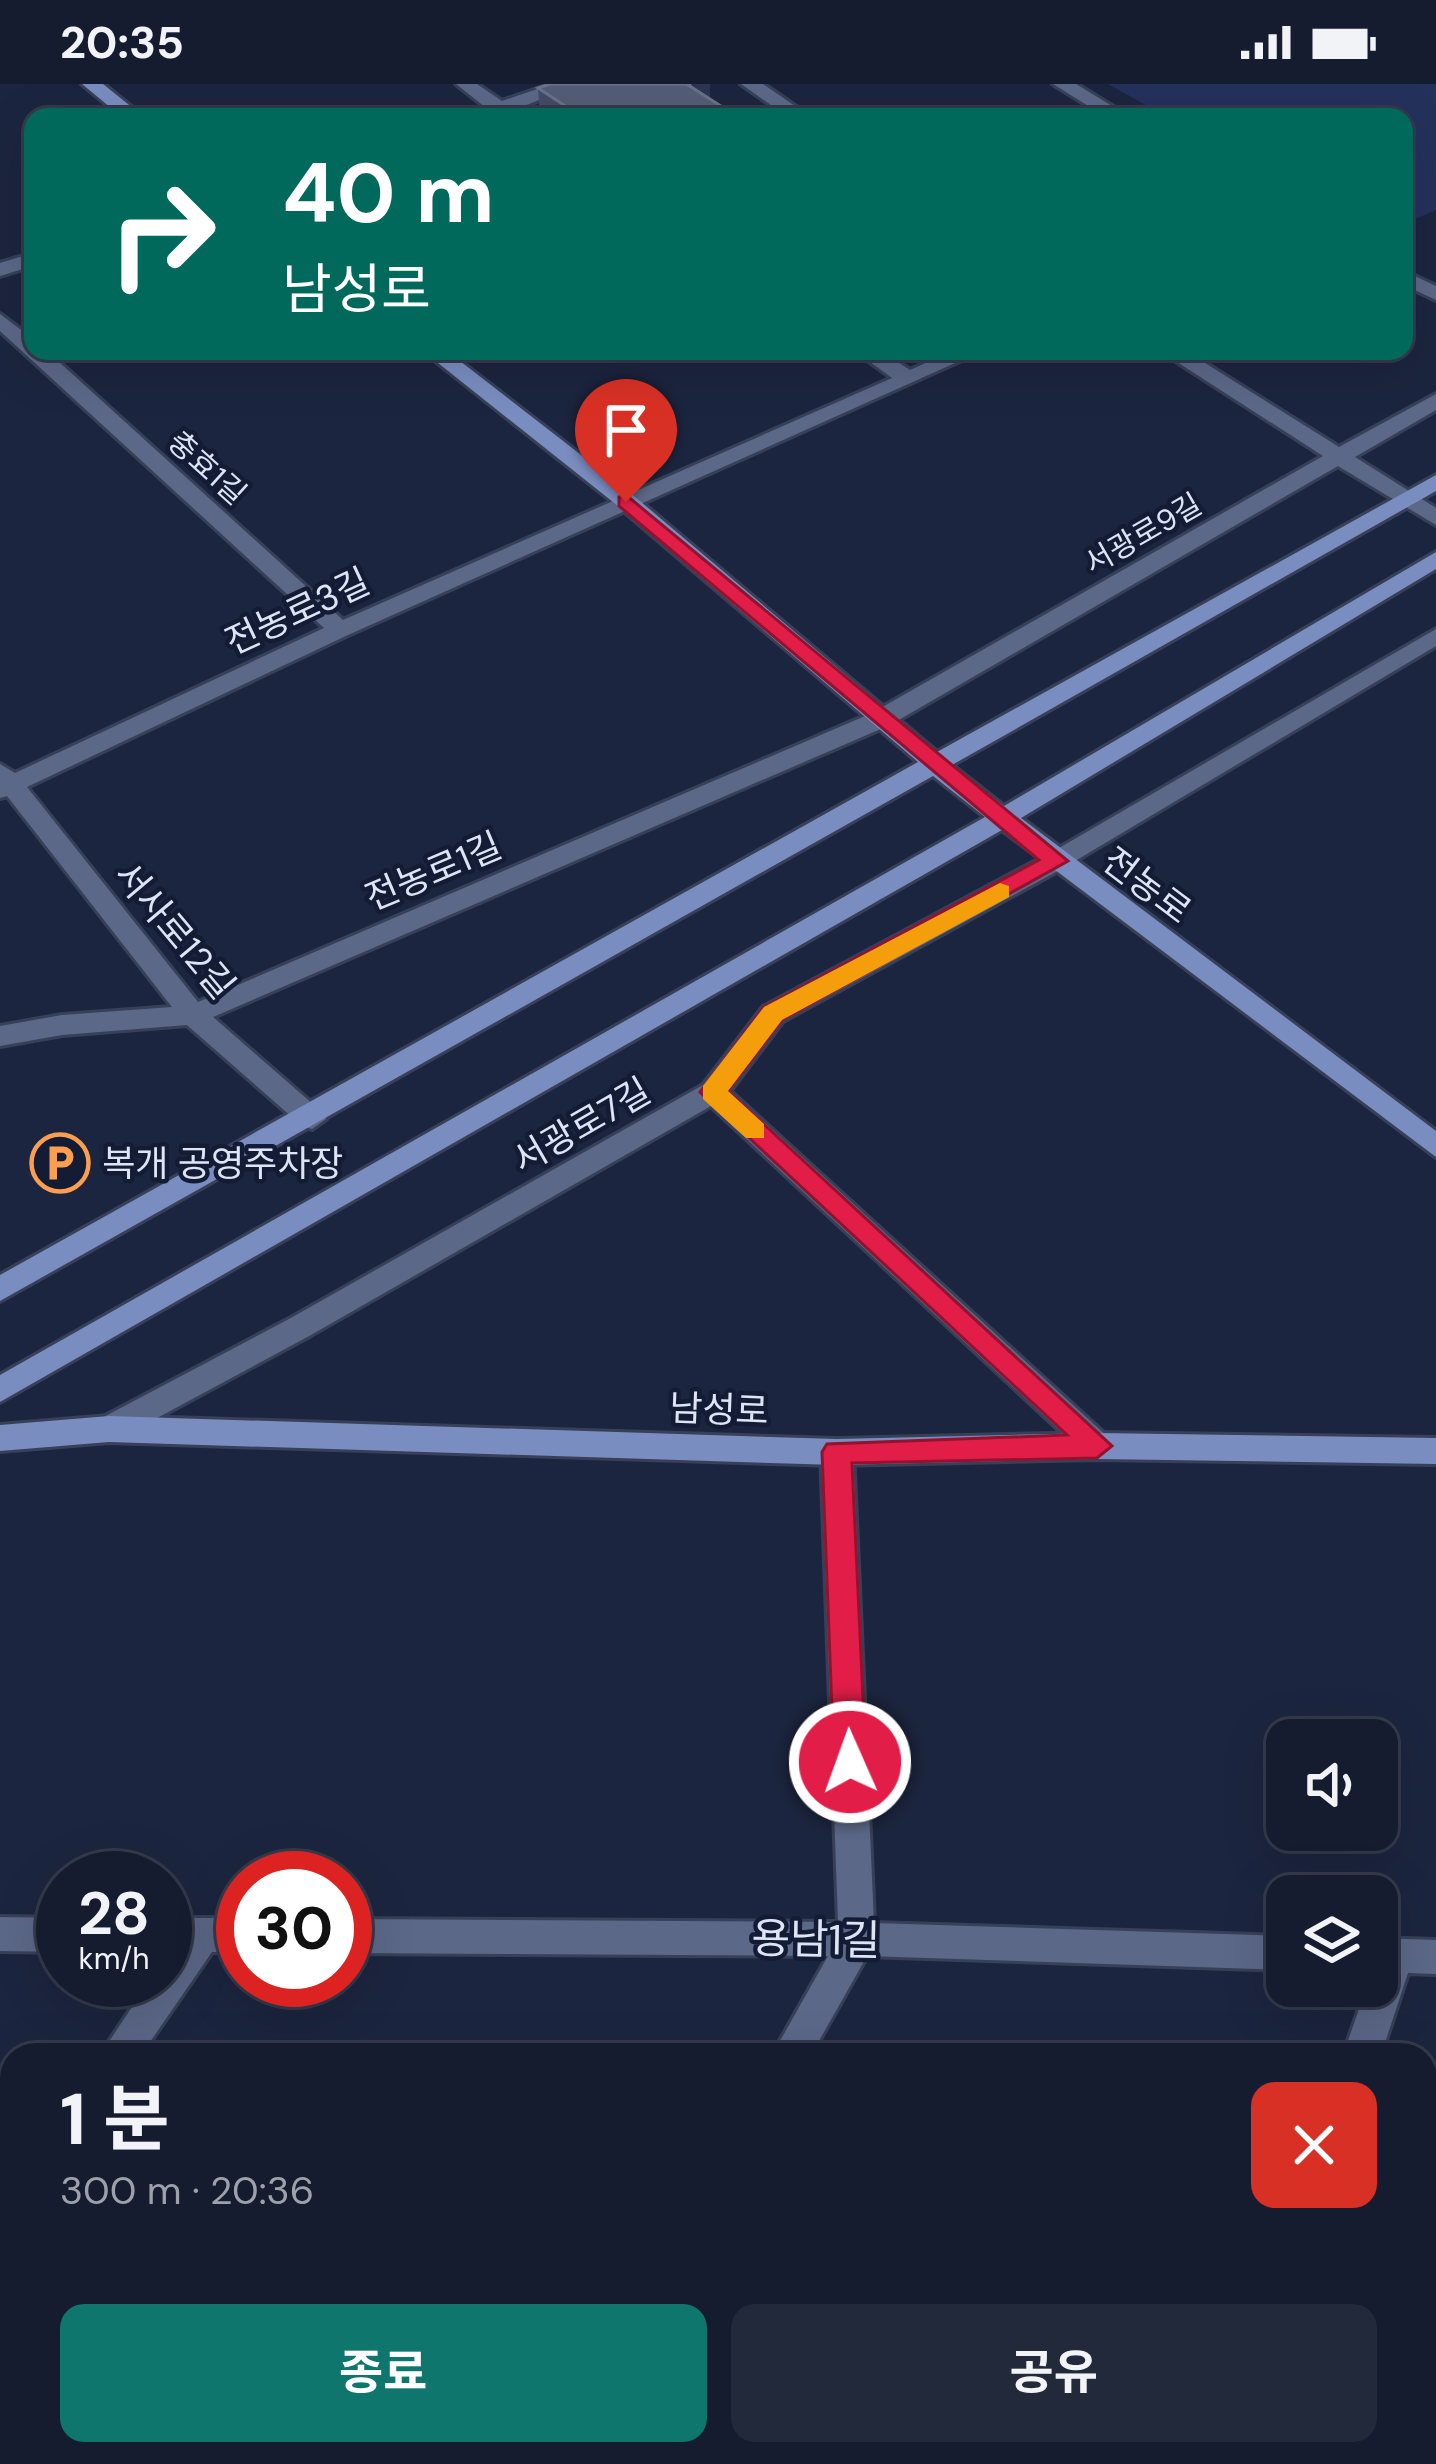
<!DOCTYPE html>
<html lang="ko">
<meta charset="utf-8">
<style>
body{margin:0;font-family:"DM Sans","Noto Sans KR",sans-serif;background:#22293b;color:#f1f3f6;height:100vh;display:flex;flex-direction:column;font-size:45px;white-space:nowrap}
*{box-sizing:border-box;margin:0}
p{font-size:39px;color:#9da1aa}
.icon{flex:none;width:66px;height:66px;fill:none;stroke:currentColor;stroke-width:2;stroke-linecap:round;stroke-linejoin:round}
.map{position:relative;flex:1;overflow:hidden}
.drawer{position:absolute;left:0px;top:1959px;width:1437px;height:423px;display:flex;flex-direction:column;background:#151c2f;border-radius:36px 36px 0 0;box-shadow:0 12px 48px #0002,0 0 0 3px #343a4b}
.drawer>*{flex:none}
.banner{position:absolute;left:24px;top:24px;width:1389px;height:252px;border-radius:24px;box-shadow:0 12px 48px #0002,0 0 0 3px #343a4b;background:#00695c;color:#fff;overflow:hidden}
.fabs{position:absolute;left:1266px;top:1635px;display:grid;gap:24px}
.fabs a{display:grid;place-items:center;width:132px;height:132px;border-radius:24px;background:#151c2f;box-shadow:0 12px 48px #0002,0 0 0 3px #343a4b;font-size:60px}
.speed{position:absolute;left:36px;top:1767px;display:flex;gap:24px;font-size:60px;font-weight:700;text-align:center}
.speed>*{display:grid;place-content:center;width:156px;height:156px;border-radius:50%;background:#151c2f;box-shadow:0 12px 48px #0002,0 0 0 3px #343a4b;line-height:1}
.speed small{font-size:30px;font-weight:400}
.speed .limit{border:18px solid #d22;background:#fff;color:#111}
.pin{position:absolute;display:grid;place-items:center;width:102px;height:102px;color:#fff;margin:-123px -51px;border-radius:50% 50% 50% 0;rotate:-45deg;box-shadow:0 0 12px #0007}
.pin .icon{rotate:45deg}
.me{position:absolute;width:132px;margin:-66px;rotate:358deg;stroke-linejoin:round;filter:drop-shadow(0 0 9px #0008)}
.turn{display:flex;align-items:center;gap:42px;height:252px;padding:0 60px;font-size:54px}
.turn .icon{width:156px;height:156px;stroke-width:2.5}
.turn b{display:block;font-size:84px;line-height:102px}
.round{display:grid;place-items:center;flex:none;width:126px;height:126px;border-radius:24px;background:#22293b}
.head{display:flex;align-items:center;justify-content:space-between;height:204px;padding:0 60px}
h1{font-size:72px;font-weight:700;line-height:90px}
.cta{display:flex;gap:24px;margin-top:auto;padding:24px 60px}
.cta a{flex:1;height:138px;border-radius:24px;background:#0f766e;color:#fff;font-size:48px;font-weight:700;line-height:138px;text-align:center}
.cta a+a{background:#22293b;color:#f1f3f6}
.status{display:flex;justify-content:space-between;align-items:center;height:84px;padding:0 60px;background:#151c2f;direction:ltr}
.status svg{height:33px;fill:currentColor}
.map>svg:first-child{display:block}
</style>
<div class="status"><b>20:35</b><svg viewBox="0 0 49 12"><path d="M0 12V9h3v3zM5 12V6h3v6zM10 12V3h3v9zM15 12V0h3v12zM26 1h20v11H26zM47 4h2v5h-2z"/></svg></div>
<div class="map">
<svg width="1436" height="2380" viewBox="0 0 1436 2380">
<rect width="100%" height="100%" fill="#1c253f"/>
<path fill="#24315b" d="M1108 0H1436V126L1404 140V33H1167Z"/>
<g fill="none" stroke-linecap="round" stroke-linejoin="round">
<g stroke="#374058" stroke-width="6">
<g id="street">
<path d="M456 0H477L502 17 552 0H579L514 26 516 33H464L485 23Z"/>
<path d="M741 0H763L811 33H788Z"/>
<path d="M1053 0H1076L1130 33H1106Z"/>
<path d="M33 169V182L0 192V179Z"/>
<path d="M1404 187 1436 202V216L1404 201Z"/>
<path d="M0 230 33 255V267H47L343 536 892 294 855 267H881L910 286 953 267H982L348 551 27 703 198 918 872 629 1323 372 1160 267H1186L1339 363 1436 310V326L1355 373 1436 424V441L1338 382 890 641 213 933 322 1028 326 1035 312 1045 302 1042 187 941 62 951 0 962V942L62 931 172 923 7 712 0 714V680L15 689 324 544 0 247Z"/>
<path d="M1436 545V562L1065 783 783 937 730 1007 1108 1353 1113 1362 1108 1371H1086L711 1022 311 1251 120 1354H98L93 1345 98 1336 289 1235 703 1001 763 923 1047 771Z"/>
<path d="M837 1355 848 1359 853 1368 874 1839 1287 1852V1886L867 1872 811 1971H772L828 1872 345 1869V1835L838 1838 821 1368 826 1359Z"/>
<path d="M0 1833 63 1834V1868L0 1867Z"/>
<path d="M165 1834H243V1868H212L141 1971H100L150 1896H165L170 1868H165Z"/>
<path d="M1377 1854 1436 1856V1890L1408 1889 1381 1971H1343L1367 1902H1377Z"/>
<path d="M12 2103V2153L0 2158V2108Z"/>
<path d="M547 2370H588L584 2380H542Z"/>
<path d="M1208 2370H1248L1245 2380H1203Z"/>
</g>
</g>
<g stroke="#374058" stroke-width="6">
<g id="secondary">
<path d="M82 0H103L144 33H122Z"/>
<path d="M423 267H447L634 412 937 668 1436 391V407L952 681 1004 722 1436 468V485L1021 734 1436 1047V1073L1002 746 0 1318V1291L985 733 933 692 0 1217V1191L918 678 618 422Z"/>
<path d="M109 1332 837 1355 1097 1349 1436 1354V1380L1097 1375 837 1381 109 1358 0 1367V1341Z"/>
</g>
</g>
<use href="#street" fill="#5c6888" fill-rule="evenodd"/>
<use href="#secondary" fill="#7a8dc0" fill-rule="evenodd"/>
</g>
<path fill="#434c68" d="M550 0H710V15L738 33H540L538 4Z"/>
<path fill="#2c3651" d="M691 0H710V27L688 1Z"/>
<path fill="#535d77" stroke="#69728b" stroke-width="3" d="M550 0H691L688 1 738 33H614L611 31 582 33 538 4Z"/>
<path fill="#e11d48" stroke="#92132f" stroke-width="3" d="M626 411 1068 777 782 936 728 1007 1112 1362 1097 1374 852 1379 866 1678 861 1688 850 1692 839 1688 834 1678 822 1368 827 1360 1067 1351 700 1008 764 923 1039 776 619 422V413Z"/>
<path fill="#f59e0b" d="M1000 799 1009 802V813L782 936 728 1007 764 1040V1054H746L703 1015V1002L764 923Z"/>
<defs>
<g id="parking-ring" transform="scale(3)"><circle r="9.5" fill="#131c34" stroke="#fb9e50" stroke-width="1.5"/><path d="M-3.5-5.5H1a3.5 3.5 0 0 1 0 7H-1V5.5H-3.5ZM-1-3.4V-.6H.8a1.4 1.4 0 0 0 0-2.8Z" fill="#fb9e50"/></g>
</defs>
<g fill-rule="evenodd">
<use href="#parking-ring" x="60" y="1079"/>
</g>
<g text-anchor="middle" stroke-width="9" stroke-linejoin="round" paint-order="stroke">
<g font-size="30" fill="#dde4f5" stroke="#131c34">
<text transform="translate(207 384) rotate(42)" y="10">충효1길</text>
<text transform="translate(1143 450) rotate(-30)" y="10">서광로9길</text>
</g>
<g font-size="36" fill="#dde4f5" stroke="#131c34">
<text transform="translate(297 527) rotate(-25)" y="13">전농로3길</text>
<text transform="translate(433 787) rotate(-23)" y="13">전농로1길</text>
<text transform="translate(1147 801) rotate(37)" y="13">전농로</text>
<text transform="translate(175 846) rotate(50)" y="13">서사로12길</text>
<text transform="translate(581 1041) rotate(-30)" y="13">서광로7길</text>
<text transform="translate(719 1325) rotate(2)" y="13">남성로</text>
</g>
<g font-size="36" fill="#dde4f5" stroke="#131c34" text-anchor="start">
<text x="102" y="1092">복개 공영주차장</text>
</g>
<g font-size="42" fill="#dde4f5" stroke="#131c34">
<text transform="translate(816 1855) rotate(1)" y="15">용남1길</text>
</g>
</g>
</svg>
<div class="fabs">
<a><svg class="icon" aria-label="sound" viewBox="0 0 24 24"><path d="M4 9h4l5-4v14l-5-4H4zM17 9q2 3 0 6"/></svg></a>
<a><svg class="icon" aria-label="layers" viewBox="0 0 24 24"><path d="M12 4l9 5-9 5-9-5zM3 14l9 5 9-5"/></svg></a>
</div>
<div class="speed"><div>28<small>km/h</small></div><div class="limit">30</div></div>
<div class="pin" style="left:626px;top:418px;background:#d93025"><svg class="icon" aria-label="arrive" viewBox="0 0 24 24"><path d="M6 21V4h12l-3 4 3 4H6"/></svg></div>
<svg class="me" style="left:850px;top:1678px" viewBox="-20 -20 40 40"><circle r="17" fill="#e11d48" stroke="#fff" stroke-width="3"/><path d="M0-11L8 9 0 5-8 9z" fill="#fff"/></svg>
<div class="banner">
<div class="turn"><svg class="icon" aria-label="right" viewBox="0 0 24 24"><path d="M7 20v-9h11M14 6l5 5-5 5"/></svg><div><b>40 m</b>남성로</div></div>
</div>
<section class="drawer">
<div class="head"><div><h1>1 분</h1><p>300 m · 20:36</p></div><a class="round" style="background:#d93025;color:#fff"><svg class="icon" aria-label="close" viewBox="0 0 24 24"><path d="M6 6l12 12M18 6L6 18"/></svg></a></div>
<div class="cta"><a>종료</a><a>공유</a></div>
</section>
</div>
